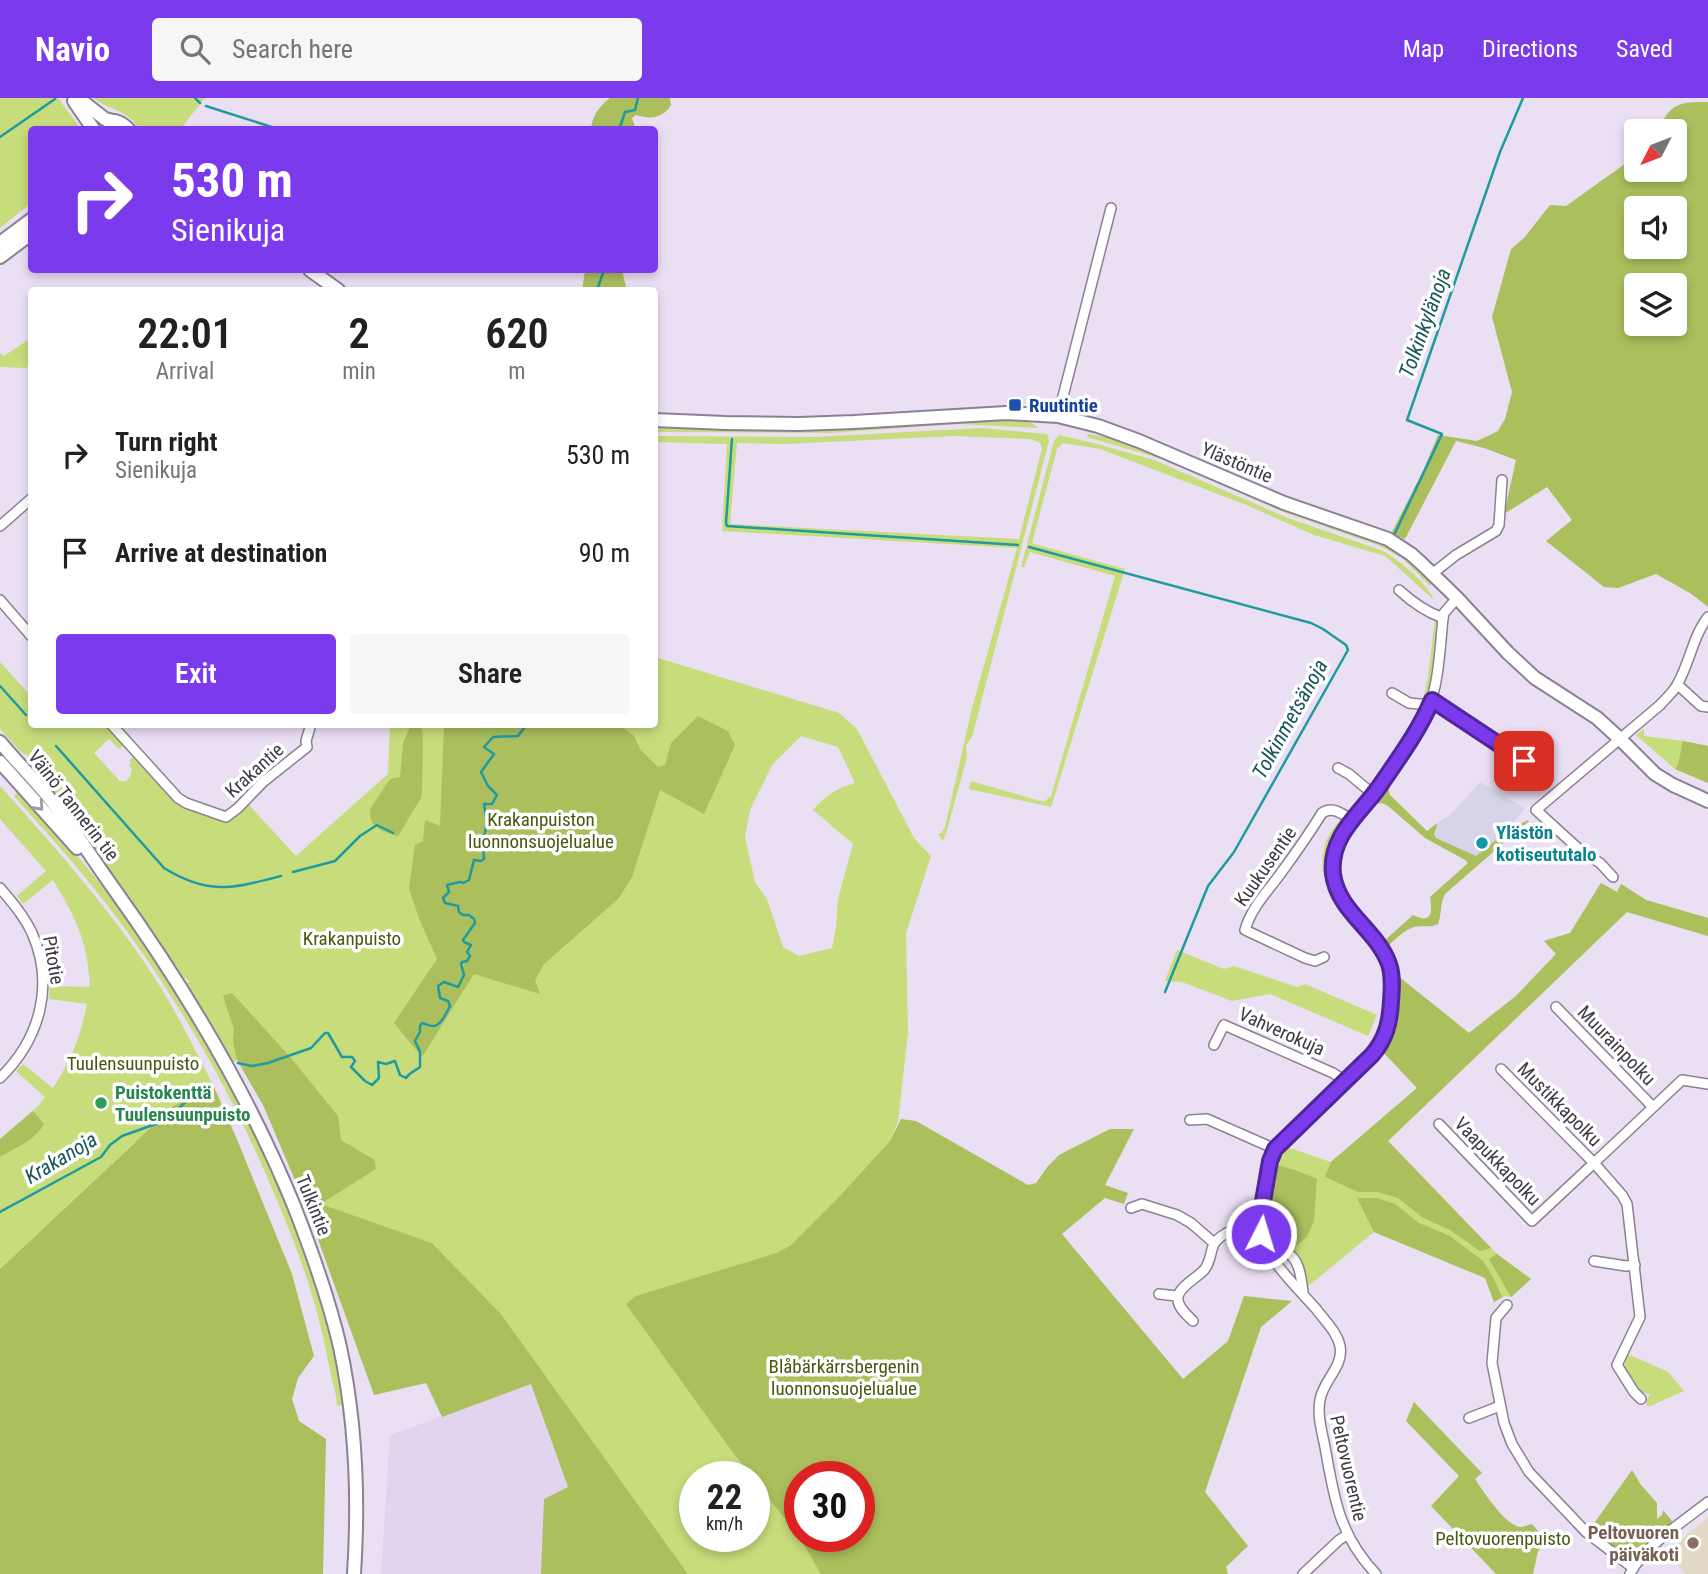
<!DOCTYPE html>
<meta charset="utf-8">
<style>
body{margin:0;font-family:"Roboto Condensed",sans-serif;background:#f6f6f6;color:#202124;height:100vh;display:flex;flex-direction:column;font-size:26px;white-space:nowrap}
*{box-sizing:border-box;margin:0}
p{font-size:23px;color:#757577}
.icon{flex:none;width:38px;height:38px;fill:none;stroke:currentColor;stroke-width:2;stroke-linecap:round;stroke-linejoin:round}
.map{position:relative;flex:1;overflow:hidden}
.drawer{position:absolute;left:28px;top:189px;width:630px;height:441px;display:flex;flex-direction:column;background:#fff;border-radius:7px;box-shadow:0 4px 10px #0003}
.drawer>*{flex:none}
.banner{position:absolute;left:28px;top:28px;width:630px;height:147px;border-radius:7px;box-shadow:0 4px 10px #0003;background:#7c3aed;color:#fff;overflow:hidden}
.needle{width:46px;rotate:228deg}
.controls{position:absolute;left:1624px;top:21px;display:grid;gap:14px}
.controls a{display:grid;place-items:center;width:63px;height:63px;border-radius:7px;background:#fff;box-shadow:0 4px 10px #0003;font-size:35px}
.speed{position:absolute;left:679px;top:1363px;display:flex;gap:14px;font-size:35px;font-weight:700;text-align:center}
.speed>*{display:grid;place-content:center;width:91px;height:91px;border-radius:50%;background:#fff;box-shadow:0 4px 10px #0003;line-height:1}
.speed small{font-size:18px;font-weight:400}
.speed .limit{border:10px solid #d22;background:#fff;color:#111}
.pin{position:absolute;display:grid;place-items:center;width:60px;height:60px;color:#fff;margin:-30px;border-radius:14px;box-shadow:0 4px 10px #0006}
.me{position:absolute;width:77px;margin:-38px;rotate:5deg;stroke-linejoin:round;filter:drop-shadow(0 0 5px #0008)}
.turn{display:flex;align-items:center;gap:24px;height:147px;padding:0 28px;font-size:32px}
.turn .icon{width:91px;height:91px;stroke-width:2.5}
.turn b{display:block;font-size:49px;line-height:60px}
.eta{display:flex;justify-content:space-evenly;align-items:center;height:119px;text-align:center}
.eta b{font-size:42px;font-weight:600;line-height:49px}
.primary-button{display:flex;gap:14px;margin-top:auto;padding:14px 28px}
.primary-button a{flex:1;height:80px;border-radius:7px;background:#7c3aed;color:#fff;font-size:28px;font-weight:600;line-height:80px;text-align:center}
.primary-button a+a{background:#f6f6f6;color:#202124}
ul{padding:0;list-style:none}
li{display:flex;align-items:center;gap:21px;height:98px;padding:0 28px}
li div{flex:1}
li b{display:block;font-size:26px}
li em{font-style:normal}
header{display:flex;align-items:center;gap:42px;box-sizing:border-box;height:98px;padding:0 35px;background:#7c3aed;color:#fff}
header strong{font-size:33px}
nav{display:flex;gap:38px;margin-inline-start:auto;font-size:24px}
.search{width:490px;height:63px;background:#f6f6f6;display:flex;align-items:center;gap:18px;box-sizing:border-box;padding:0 24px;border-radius:7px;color:#757577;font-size:26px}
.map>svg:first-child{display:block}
</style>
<header>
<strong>Navio</strong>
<div class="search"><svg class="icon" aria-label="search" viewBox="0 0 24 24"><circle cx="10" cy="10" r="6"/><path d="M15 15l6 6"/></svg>Search here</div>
<nav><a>Map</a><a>Directions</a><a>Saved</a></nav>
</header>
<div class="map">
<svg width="1708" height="1476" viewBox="0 0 1708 1476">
<rect width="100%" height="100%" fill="#ebdff4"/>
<path fill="#d7d4ea" d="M1480 684 1525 710 1507 733 1476 758 1436 740 1434 736 1437 728 1436 726 1451 716Z"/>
<path fill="#e2d3ef" d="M531 1286 568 1389 543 1476H381L390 1337Z"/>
<path fill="#e2dac4" d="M1708 1419V1476H1685L1666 1454Z"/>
<g fill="#c7dc7b" fill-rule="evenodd">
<path d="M0 0H58L78 27 79 31 32 32 31 105 0 130Z"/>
<path d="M93 0H205L185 25 181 32 139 31C130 13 109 12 93 0Z"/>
<path d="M31 240V265L26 270 0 269V255L4 258Z"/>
<path d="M1018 320 1031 325 1039 330 959 326 830 335 655 334 654 326 723 330 830 331Z"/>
<path d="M981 330 1047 336 1049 343 972 639 966 647 967 659 948 729 943 743 938 736 941 735 945 729 972 610 1017 450 722 433 727 346 655 344V338L816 339ZM955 338 1031 341 1040 345 1042 350 1019 441 730 426 737 345 785 346Z"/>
<path d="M1088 336 1119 341 1370 440C1394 450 1418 465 1433 486L1429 487 1402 460 1380 448 1281 413 1162 361 1087 339Z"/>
<path d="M1059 337 1097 346 1154 362 1288 420 1383 453C1398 461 1428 486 1434 502L1385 458 1314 437 1244 406 1100 351 1063 345 1057 351 1032 445 1038 447 1125 471 1051 709 969 691 971 683 1044 704 1051 698 1115 478 1030 454 1024 469H1021L1054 343Z"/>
<path d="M1436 513 1437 535 1433 575 1424 611 1399 652 1372 691 1360 705H1356L1381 672 1417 617 1422 606 1428 579Z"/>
<path d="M655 559 839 615 857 631 914 740 931 758 906 835 908 934 898 1024 890 1043 837 1101 790 1148 776 1155 637 1198 626 1206 1107 1476H688L501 1216 432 1145 321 1106 376 1071 375 1062 341 1042 236 959 237 962 232 966 221 944 185 886 189 884 186 880 183 882 26 669 31 661 27 657 21 654 0 631V564L31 598 32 626 106 627 124 647 119 651 109 641 94 655 120 683H126L130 679 132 671 129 667 131 665 129 662 135 658 170 697 226 723 248 706 296 758 388 676 390 627 654 626ZM801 638 838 649 855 685C837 690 826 697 813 712L853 746 838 801 836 829 832 850 799 858 783 849 767 801 755 784 745 739 750 712 772 667ZM749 1375 754 1379 773 1406 754 1382V1438H695V1379H752ZM800 1379H859V1438H800Z"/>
<path d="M1644 631V638L1683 643 1708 648V685L1675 671 1636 637Z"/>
<path d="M0 688C57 752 116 817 161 890 180 921 197 956 214 989L175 1007 147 1038 135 1044 0 1171V1041L38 1008 45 999 16 973 23 966 53 990C71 963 81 937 87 906L49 901 50 888 90 889C88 844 76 820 53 782L23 806 17 798 46 773 0 721Z"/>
<path d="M17 695C32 706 43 719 55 733 72 752 90 772 106 793 203 919 283 1065 326 1219 334 1248 338 1277 343 1307L337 1308C337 1298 333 1287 331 1277 325 1246 318 1215 308 1184 299 1156 288 1128 276 1100 233 996 176 896 107 807 78 769 46 734 14 698Z"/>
<path d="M1340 722C1341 730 1337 735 1335 742 1330 756 1327 769 1331 784 1338 813 1363 831 1379 855 1390 872 1389 920 1380 938 1373 951 1362 961 1352 971L1350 969C1375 943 1381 936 1383 899 1383 888 1384 877 1380 867 1375 852 1361 840 1352 828 1326 795 1307 758 1340 722Z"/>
<path d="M1601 785 1617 794 1621 786 1646 802 1708 820V838L1627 814 1388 1043 1499 1158 1531 1181 1511 1199 1505 1198 1494 1204 1485 1180 1374 1134 1306 1190 1302 1169 1269 1143 1267 1138 1264 1124 1267 1106 1279 1057 1287 1049 1331 1064 1417 990 1384 955C1400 923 1401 913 1398 878L1469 935 1516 898 1556 856 1544 843 1570 835Z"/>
<path d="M1177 852 1224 871 1234 868 1297 889 1305 886 1377 917 1368 938 1270 896 1232 903 1182 884 1165 883Z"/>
<path d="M1628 1256 1668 1274 1684 1293 1648 1309 1646 1304 1650 1296 1640 1295C1632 1282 1619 1271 1628 1256Z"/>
</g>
<g fill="#abbf5d" fill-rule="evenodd">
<path d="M610 0H670L671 7C663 20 651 22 636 17L632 20 636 31H591C592 19 599 8 610 0Z"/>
<path d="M1708 4V509L1690 495 1656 476 1618 490 1604 489 1546 443 1572 422 1547 389 1504 416 1516 362 1484 350 1456 343 1405 441 1391 436 1423 373 1438 337 1477 343 1498 333 1505 321 1512 294 1492 219 1511 151 1524 140 1550 107 1566 108 1636 58V72H1675V33H1658C1670 5 1679 4 1708 4ZM1636 110H1675V149H1636ZM1636 187H1675V226H1636Z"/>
<path d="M585 173 622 172 626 189 625 192H582Z"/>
<path d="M698 618 728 633 735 647 704 716 660 692 632 779 619 800 543 867 535 883 540 896 474 876 422 959 394 925 437 861 420 823 409 791 415 747 423 743 425 722 440 728 444 627H620L634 638 640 651 658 669 665 667 671 645Z"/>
<path d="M411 627H418L422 631 423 637 422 693 421 700 398 738C383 734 368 729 370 711L390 681 400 679 403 645Z"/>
<path d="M1683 643 1708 648V685L1675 671 1678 667Z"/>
<path d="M1388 689 1390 697 1427 733 1436 726 1437 728 1434 736 1436 740 1476 758 1507 733 1528 722 1529 723 1445 796C1440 806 1442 815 1438 826 1429 830 1423 827 1414 829 1404 832 1396 841 1388 848L1384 843 1413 817C1431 826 1433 816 1430 799L1468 765 1465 762 1425 740 1388 708 1382 705 1376 706Z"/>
<path d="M1601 785 1617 794 1621 786 1646 802 1708 820V838L1627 814 1388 1043 1491 1150 1480 1153 1450 1132 1422 1119 1398 1100 1378 1094H1358L1325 1079 1331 1064 1417 990 1384 955C1400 923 1400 913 1398 878L1469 935 1516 898 1556 856 1544 843 1570 835Z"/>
<path d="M232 895 291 960 338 1018 341 1042 375 1062 376 1071 321 1106 432 1145 501 1216 688 1476H541L544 1401 568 1389 531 1286 442 1319 426 1285 374 1297 306 1108 263 1007 237 962 233 943 234 931 223 898Z"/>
<path d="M214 989 236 1039 292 1176 314 1258 298 1280 292 1301 299 1323 326 1341 323 1476H0V1171L175 1007Z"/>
<path d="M33 1013 44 1026C33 1044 18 1048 0 1059V1041Z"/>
<path d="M901 1021 916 1023 1028 1087 1036 1085 1048 1068 1059 1057 1110 1031H1134L1105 1087 1128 1095 1124 1106 1105 1100 1062 1136 1183 1281 1228 1243 1244 1198 1292 1203 1261 1229 1205 1394 1248 1448 1226 1469 1228 1476H821L799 1438 754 1382V1379H752L728 1348 626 1206 636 1198 776 1155 790 1148 837 1101 890 1043ZM800 1379H859V1438H800Z"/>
<path d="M1277 1067 1295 1072 1317 1081 1314 1123 1307 1139 1289 1153C1283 1150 1274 1148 1269 1143 1256 1127 1272 1086 1277 1067Z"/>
<path d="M1357 1100H1377L1395 1106 1419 1125 1450 1138 1483 1163 1492 1177 1502 1199 1494 1204 1485 1180 1374 1134Z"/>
<path d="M1497 1156 1531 1181 1511 1199 1489 1161Z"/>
<path d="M1414 1304 1482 1375 1475 1381C1483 1393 1505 1427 1520 1429 1524 1429 1528 1427 1532 1426L1548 1444 1538 1453 1533 1476H1496L1431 1408 1459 1378 1406 1323Z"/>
<path d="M1632 1372 1641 1387 1657 1405V1421L1662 1417 1663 1412 1672 1423 1671 1427 1632 1460 1625 1459 1590 1431Z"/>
</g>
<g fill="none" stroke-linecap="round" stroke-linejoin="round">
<g stroke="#1f9b9f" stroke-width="2.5">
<path d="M195 0 200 5"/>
<path d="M206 8 281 32"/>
<path d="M619 32 625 14 635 12 638 0"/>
<path d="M0 39 55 1"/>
<path d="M597 192 604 172"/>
<path d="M732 341 726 425 727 428 1018 447"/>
<path d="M1395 435 1442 336 1407 322 1500 54 1523 0"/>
<path d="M1029 449 1311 525 1323 531 1346 547 1348 552 1234 754 1208 788 1165 894"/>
<path d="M0 588 26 617"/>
<path d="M56 648 164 770C209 798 234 790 281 778"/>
<path d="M293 774 335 763 360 738 377 727 393 735"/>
<path d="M238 965 252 968 268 965 311 950 325 935H328L342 959H352L355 963 351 969 365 983 372 987 379 980 378 964 386 966 395 963 400 977 406 980C410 974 415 973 420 969V954L415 943 420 934V928L422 925C426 926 429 928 433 928 441 928 446 915 450 908L448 903 440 900 438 888 444 884 458 889 464 877 461 866 462 864 467 863 470 858 467 854 471 847 464 844 463 842 475 825 474 821 469 817H463L459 814 458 808 445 805 443 800 449 794 447 787 460 784 463 785 469 782 474 762 481 763 484 761 483 744 487 724 484 706H492L497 697 488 688 481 674 494 656 484 649 493 639 518 638 527 626"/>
<path d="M0 1114 101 1059 110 1047 122 1038 167 1022 204 986"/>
</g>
<g stroke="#8c8194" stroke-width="12">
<g id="street">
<path d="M1058 318 1111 110"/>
<path d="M0 428 32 400"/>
<path d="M1432 476 1456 457 1496 433 1499 427 1502 382"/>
<path d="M1399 492C1412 504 1426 514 1443 520"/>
<path d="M0 502 32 539"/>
<path d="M1678 587 1701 608 1708 609"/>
<path d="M1392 595 1409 605 1430 607"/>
<path d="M1432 602 1524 663"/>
<path d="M111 626 178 700 186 705 226 719 238 710 263 684 307 649 306 643 311 626"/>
<path d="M1338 670 1349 676 1373 696"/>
<path d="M1613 779 1600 765 1581 753 1536 712 1660 607C1666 600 1674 594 1678 585 1690 564 1693 538 1708 519"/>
<path d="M0 790C12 804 24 818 32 835 55 887 40 941 0 980"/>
<path d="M1324 859 1315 863 1305 860 1245 832C1251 810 1268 793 1281 775 1295 756 1309 736 1322 715 1332 708 1342 715 1351 722"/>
<path d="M1556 909 1653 1009"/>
<path d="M1214 947 1224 927 1333 975 1345 983"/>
<path d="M1190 1022 1207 1021 1275 1051"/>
<path d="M1439 1026 1532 1123 1594 1065 1501 971"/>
<path d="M1131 1110 1142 1106 1177 1117 1191 1125 1214 1145"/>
<path d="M1265 1146C1271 1149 1280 1150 1286 1154 1300 1161 1301 1180 1303 1194"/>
<path d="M1594 1163 1626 1168 1635 1167"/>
<path d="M1159 1196 1177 1198"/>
<path d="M1507 1207 1496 1220 1492 1265 1504 1325 1512 1346 1529 1374 1586 1434 1633 1470"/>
<path d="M1193 1223C1187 1217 1177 1209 1178 1200 1178 1189 1197 1180 1204 1172 1211 1164 1210 1154 1214 1146 1221 1134 1246 1126 1259 1126"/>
<path d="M1641 1301 1634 1294 1617 1267 1640 1219 1627 1106 1622 1097 1594 1065 1682 982 1708 986"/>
<path d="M1469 1320 1500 1308"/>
<path d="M1303 1476 1339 1442 1347 1437"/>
<path d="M1376 1476C1339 1437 1334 1400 1325 1349 1322 1334 1317 1317 1320 1302 1323 1282 1344 1269 1340 1248 1337 1234 1325 1223 1317 1212 1299 1191 1257 1153 1259 1124 1260 1115 1263 1106 1264 1098 1267 1082 1269 1066 1275 1051L1372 957C1386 941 1390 924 1391 903 1392 891 1393 878 1389 866 1376 829 1331 810 1333 766 1334 737 1355 720 1372 699 1381 686 1390 672 1399 659 1409 645 1420 630 1427 614 1439 587 1440 549 1443 520L1444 515 1457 500"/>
<path d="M1630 1476C1643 1449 1684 1423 1708 1404"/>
</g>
</g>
<g stroke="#8c8194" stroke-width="16">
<g id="secondary">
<path d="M78 0 105 21 113 23"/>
<path d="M74 3 94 32"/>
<path d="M108 23C117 22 122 25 129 32"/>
<path d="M0 145 32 121"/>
<path d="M0 159 32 135"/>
<path d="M310 172 338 192"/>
<path d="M654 322 725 325 799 326 854 324 1006 315 1058 318 1098 328 1139 343 1284 405 1388 441 1411 456 1421 465 1457 500 1508 555 1535 580 1597 620 1620 641 1655 676 1673 687 1708 703"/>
<path d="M0 644C15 662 31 678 46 696 71 726 91 759 114 791 185 890 248 995 294 1108 312 1154 329 1201 340 1249 356 1324 359 1400 354 1476"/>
<path d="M0 664 77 750"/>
</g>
</g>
<use href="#street" stroke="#fff" stroke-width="9"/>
<use href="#secondary" stroke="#fff" stroke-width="12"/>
</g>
<defs><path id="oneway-chevron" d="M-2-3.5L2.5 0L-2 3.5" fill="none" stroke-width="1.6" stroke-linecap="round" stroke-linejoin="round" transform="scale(1.75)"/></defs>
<use stroke="#9e9ca0" href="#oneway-chevron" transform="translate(39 708) rotate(48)"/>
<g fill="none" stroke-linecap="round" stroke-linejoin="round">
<g stroke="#51269a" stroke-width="18">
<path id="route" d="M1261 1136 1259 1126 1270 1063 1275 1051 1372 957C1386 941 1390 924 1391 903 1392 891 1393 877 1389 866 1377 832 1338 814 1333 776 1329 738 1360 716 1379 689 1398 661 1419 633 1432 602L1524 663"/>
</g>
<use href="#route" stroke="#7c3aed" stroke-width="12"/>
</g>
<rect fill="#1a4fb4" stroke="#fff" stroke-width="2.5" x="1008" y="300" width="14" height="14" rx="3.5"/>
<circle fill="#0f9aa8" stroke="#fff" stroke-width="2.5" cx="1482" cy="745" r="7"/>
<circle fill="#2e9e5b" stroke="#fff" stroke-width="2.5" cx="101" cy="1005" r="7"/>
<circle fill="#8d6e63" stroke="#fff" stroke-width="2.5" cx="1693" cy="1445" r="7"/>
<g text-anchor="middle" stroke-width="7" stroke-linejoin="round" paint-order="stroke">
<g font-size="19" font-weight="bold" fill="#164399" stroke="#fff" text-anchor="start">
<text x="1029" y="314">Ruutintie</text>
</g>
<g font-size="19" fill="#3e3942" stroke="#fff">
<text transform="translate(1237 364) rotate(23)" y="7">Ylästöntie</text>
<text transform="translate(254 672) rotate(-42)" y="7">Krakantie</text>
<text transform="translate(74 707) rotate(52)" y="7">Väinö Tannerin tie</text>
<text transform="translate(1265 768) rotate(-55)" y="7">Kuukusentie</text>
<text transform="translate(54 862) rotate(80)" y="7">Pitotie</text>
<text transform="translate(1282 933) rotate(24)" y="7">Vahverokuja</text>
<text transform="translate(1617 947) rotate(46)" y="7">Muurainpolku</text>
<text transform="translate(1560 1006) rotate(45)" y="7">Mustikkapolku</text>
<text transform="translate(1498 1063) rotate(46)" y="7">Vaapukkapolku</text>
<text transform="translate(314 1107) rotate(68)" y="7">Tulkintie</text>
<text transform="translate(1349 1370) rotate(77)" y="7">Peltovuorentie</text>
</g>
<g font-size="19" fill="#4b570f" stroke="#fff">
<text x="541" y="728">Krakanpuiston<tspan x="541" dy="22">luonnonsuojelualue</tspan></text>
<text x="352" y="847">Krakanpuisto</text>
<text x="133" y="972">Tuulensuunpuisto</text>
<text x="844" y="1275">Blåbärkärrsbergenin<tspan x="844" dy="22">luonnonsuojelualue</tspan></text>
<text x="1503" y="1447">Peltovuorenpuisto</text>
</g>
<g font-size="19" font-weight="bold" fill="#0d838f" stroke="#fff" text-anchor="start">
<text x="1496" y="741">Ylästön<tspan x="1496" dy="22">kotiseututalo</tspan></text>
</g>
<g font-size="19" font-weight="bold" fill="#27864d" stroke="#fff" text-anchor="start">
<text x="115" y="1001">Puistokenttä<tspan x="115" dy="22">Tuulensuunpuisto</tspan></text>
</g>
<g font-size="19" font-weight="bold" fill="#785e54" stroke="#fff" text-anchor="end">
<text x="1679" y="1441">Peltovuoren<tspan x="1679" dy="22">päiväkoti</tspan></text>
</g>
<g font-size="21" font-style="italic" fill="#165659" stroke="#fff">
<text transform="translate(1425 225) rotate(-70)" y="7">Tolkinkylänoja</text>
<text transform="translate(1290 621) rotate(-61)" y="7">Tolkinmetsänoja</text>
<text transform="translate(61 1060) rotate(-31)" y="7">Krakanoja</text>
</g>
</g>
</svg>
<div class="controls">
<a><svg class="needle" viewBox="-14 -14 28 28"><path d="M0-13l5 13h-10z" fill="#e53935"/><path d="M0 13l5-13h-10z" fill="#757577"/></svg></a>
<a><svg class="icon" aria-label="sound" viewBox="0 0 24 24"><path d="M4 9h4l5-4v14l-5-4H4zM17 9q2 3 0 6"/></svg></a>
<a><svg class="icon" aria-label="layers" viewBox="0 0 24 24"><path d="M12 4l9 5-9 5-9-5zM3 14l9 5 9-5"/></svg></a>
</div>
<div class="speed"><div>22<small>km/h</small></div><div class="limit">30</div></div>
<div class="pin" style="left:1524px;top:663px;background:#d93025"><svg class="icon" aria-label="arrive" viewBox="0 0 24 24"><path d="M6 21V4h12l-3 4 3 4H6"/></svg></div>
<svg class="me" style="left:1261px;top:1136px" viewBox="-20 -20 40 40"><circle r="17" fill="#7c3aed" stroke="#fff" stroke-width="3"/><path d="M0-11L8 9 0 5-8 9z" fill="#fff"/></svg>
<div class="banner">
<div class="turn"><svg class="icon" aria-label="right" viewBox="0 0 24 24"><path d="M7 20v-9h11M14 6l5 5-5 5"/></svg><div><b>530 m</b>Sienikuja</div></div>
</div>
<section class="drawer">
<div class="eta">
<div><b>22:01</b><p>Arrival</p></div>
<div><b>2</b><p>min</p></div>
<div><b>620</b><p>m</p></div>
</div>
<ul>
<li><svg class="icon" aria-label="right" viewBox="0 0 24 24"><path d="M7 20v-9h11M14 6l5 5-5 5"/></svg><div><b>Turn right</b><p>Sienikuja</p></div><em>530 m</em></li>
<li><svg class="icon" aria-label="arrive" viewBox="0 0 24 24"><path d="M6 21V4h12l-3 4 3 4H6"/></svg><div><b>Arrive at destination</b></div><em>90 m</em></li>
</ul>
<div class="primary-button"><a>Exit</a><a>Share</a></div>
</section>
</div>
